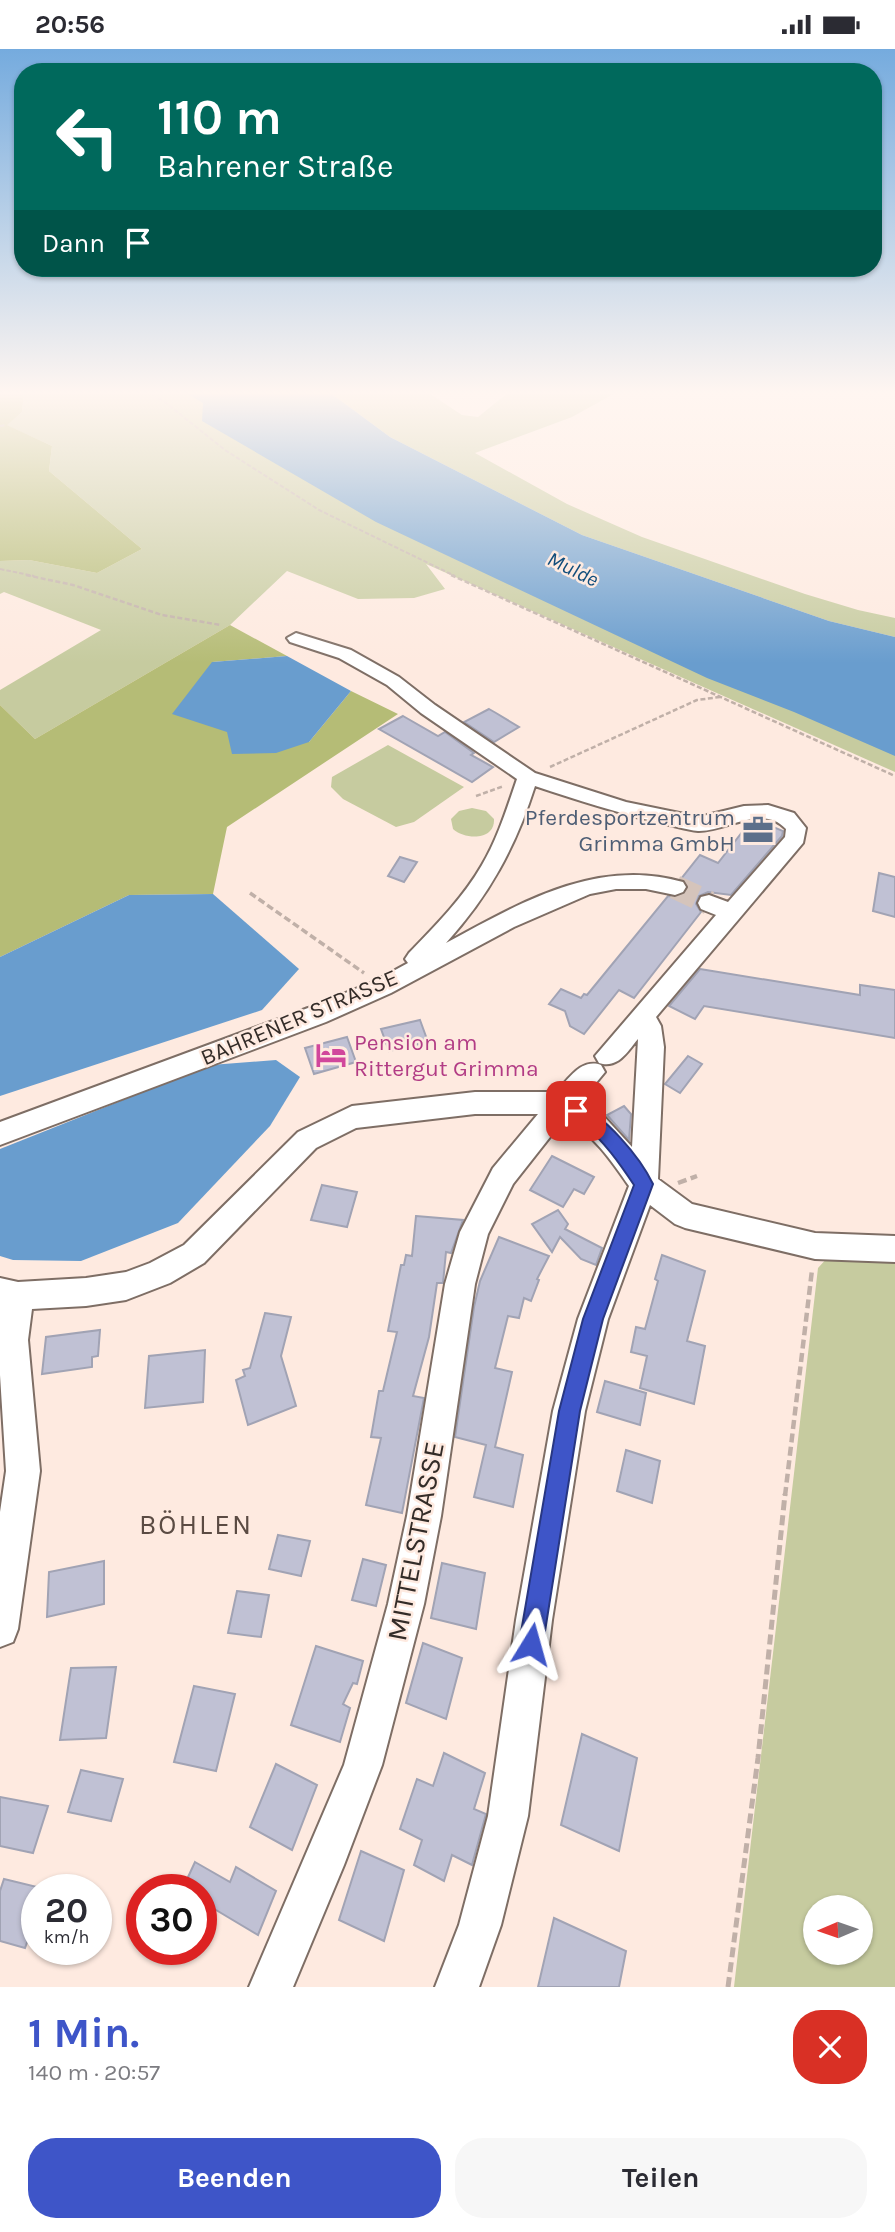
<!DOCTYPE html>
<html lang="de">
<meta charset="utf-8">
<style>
body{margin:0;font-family:Karla,sans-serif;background:#f7f7f7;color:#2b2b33;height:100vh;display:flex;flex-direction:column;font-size:26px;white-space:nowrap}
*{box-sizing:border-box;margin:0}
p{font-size:23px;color:#7c7c81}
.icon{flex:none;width:38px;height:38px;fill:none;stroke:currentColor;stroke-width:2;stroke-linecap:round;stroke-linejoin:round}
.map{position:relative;height:1938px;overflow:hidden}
.sheet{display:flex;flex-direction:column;background:#fff;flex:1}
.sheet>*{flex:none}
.top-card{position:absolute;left:14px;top:14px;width:868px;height:214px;border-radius:28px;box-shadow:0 2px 5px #0004;background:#00695c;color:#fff;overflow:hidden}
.needle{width:46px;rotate:268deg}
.tools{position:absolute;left:803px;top:1846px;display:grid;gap:14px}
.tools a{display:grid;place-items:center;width:70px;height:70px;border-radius:50%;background:#fff;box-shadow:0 2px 5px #0004;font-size:35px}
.speed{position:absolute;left:21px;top:1825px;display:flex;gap:14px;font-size:35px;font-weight:700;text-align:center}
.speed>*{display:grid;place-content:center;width:91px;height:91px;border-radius:50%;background:#fff;box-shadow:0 2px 5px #0004;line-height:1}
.speed small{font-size:18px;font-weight:400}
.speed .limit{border:10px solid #d22;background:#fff;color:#111}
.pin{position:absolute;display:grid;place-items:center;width:60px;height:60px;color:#fff;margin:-30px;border-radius:14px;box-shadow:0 4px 10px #0006}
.me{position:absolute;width:77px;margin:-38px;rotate:8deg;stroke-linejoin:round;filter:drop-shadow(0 0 5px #0008)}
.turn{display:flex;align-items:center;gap:24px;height:147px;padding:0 28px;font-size:32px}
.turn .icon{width:91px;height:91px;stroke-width:2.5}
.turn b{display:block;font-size:49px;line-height:60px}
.then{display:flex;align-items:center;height:66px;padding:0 28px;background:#0003;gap:14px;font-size:26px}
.round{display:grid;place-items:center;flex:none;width:74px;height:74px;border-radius:28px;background:#f7f7f7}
.summary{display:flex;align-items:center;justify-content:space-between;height:119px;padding:0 28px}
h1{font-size:42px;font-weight:700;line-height:52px;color:#3e55c8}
.cta{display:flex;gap:14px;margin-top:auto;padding:14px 28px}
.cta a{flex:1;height:80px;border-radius:28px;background:#3e55c8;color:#fff;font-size:28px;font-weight:700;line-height:80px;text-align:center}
.cta a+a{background:#f7f7f7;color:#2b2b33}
.status{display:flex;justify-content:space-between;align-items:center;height:49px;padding:0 35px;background:#fff;direction:ltr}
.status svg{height:19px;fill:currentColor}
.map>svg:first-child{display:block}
</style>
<div class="status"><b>20:56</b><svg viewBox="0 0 49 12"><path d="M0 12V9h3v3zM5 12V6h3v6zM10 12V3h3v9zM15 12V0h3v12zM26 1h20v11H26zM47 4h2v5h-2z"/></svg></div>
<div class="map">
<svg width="895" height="1938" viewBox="0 0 895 1938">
<rect width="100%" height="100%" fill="#feeae0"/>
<g fill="#c6cb9f" fill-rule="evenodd">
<path d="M24 343H184L895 701V723L426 515 445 540 414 549 358 550 287 522 230 576 35 690 0 656V641L101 581 4 543 0 545V512L29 511 97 524 142 500 49 422 52 397 6 376 22 363Z"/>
<path d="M329 343H427L462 366 478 368 509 343H617L572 368 475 404 567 455 642 488 805 545 858 561 895 569V588L829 572 582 486 390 388Z"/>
<path d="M388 696 464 738 414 773 396 778 343 750 331 738 332 728Z"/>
<path d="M472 759 486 762 494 770C495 792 465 791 453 780L451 770 459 762Z"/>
<path d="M829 1207 895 1212V1938H734L818 1219ZM816 1858H861V1904H816Z"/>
</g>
<g fill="#b5bc76">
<path d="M0 343H24L22 363 7 376 52 397 49 422 142 500 97 524 29 511 0 512Z"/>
<path d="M230 576 287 607 212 613 309 693 351 642 398 665 227 778 213 845 129 846 0 908V656L35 690Z"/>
</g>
<g fill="#699dce">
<path d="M184 343H329L390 388 582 486 829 572 895 588V707L794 663 707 629 376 473 202 372 203 354Z"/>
<path d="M287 607 351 642 309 693 276 704 232 705 227 683 172 665 212 613Z"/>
<path d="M213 845 299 920 262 961 0 1047V908L129 846Z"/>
<path d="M276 1011 300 1028 270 1077 178 1174 81 1212 13 1211 0 1207V1100L211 1016Z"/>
</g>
<g fill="#c0c1d4" stroke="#a1a3b4" stroke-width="2">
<path d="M489 660 496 664 519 678 494 693 464 673Z"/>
<path d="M403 667 438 687 445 683 474 704 471 706 493 718 472 733 379 680Z"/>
<path d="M759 772 783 782 782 787 731 846 708 843 699 847 696 855 701 863 634 949 619 941 584 985 570 977 565 962 549 955 561 940 581 949 584 945 587 946 668 847 676 848 685 844 688 837 681 830 700 806 718 814 750 773Z"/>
<path d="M400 808 417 813 404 833 388 827Z"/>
<path d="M879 824 895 828V868L873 862Z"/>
<path d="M700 920 860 946V936L895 941V989L704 957 695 970 669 957Z"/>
<path d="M420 971 428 993 389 1002 381 980Z"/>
<path d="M347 988 356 1013 314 1025 305 999Z"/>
<path d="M688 1007 702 1015 680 1044 665 1035Z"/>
<path d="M624 1057 631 1065 629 1091 607 1066Z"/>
<path d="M552 1107 594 1128 584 1145 574 1140 563 1158 530 1141Z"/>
<path d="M322 1136 357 1143 347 1178 311 1171Z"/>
<path d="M558 1161 568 1175 565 1180 602 1199 596 1216 581 1210 560 1188 552 1203 532 1175Z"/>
<path d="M416 1167 463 1171 451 1204 446 1203 443 1234H437L429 1288 413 1347 424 1349 402 1464 366 1456 381 1389 371 1388 379 1342H383L397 1283 388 1282 401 1216H404L406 1206 412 1207Z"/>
<path d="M499 1188 549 1207 537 1230 539 1231 531 1252 524 1249 519 1269 508 1267 495 1319 512 1323 495 1398 523 1406 513 1458 474 1448 486 1396 455 1388 474 1258 480 1232Z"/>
<path d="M662 1206 705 1222 687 1292 705 1297 694 1355 640 1339 647 1307 631 1303 636 1278 645 1280 658 1232 655 1230Z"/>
<path d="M265 1264 291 1268 281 1307 296 1357 248 1376 236 1331 245 1327 243 1321 250 1319Z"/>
<path d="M100 1281 98 1307 92 1308V1318L42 1325 46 1288Z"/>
<path d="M205 1301 203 1353 145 1359 149 1307Z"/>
<path d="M605 1332 646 1344 640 1376 597 1363Z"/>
<path d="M626 1401 660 1412 652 1454 617 1442Z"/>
<path d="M278 1486 310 1492 301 1527 269 1520Z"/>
<path d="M363 1510 386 1516 376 1557 352 1551Z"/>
<path d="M104 1512V1555L47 1568 49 1523Z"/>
<path d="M442 1514 485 1524 476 1580 431 1569Z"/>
<path d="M237 1542 269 1546 261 1588 228 1584Z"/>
<path d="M423 1594 462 1609 446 1670 406 1654Z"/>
<path d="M316 1597 363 1612 357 1635 353 1634 343 1655 350 1659 340 1693 291 1676Z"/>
<path d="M116 1618 106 1689 60 1691 71 1619Z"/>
<path d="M194 1637 235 1645 216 1722 174 1713Z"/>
<path d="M582 1685 637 1709 619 1802 561 1776Z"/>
<path d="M444 1704 485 1724 474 1760 486 1765 472 1816 452 1806 444 1832 414 1816 422 1791 400 1780 417 1730 433 1737Z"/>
<path d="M276 1715 317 1736 292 1801 250 1778Z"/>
<path d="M81 1721 123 1730 111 1772 68 1763Z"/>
<path d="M0 1748 48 1757 33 1804 0 1797Z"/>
<path d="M361 1802 404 1821 384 1892 339 1871Z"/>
<path d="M195 1813 230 1833 236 1818 276 1842 258 1886 201 1852V1841H182Z"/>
<path d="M4 1830 37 1838V1865L25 1899 0 1892V1842Z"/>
<path d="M554 1869 626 1902 619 1938H538Z"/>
</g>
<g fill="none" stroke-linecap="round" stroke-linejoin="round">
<path stroke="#d5c4bb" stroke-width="24" stroke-dasharray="24 11" stroke-linecap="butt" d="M675 838 709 854"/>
<g stroke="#7e6e65" stroke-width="4">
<path id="minor" d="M296 584 351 601 399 628 435 656 535 724 626 753 699 768 744 757 768 756 794 764 806 779 803 794 656 968 661 977 664 998 658 1130 692 1155 815 1184 895 1187V1213L815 1210 685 1179 675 1175 650 1156 608 1270 585 1362 552 1571 528 1767 501 1876 479 1938H435L459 1876 488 1767 516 1571 553 1362 578 1270 629 1137C611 1111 593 1085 565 1069L513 1135 488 1185 475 1235 441 1467 424 1555 382 1716 344 1816 293 1938H249L344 1716 388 1555 407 1467 445 1235 460 1183 493 1119 538 1065H475L356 1079 316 1099 204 1214 170 1234 126 1251 86 1257 32 1260 28 1291 40 1422 18 1580 13 1593 0 1598V1463L6 1422 0 1326V1229L18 1233 86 1229 126 1223 150 1214 184 1196 298 1083 352 1057 475 1043H556C569 1030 581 1009 601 1016L605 1023 581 1052 599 1062 632 1098 638 990C627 1003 618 1020 599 1014L595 1007 716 866 701 860 698 854 701 848 709 846 728 853 785 788 786 780C762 754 726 783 698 782 686 781 672 776 660 774 618 764 577 751 535 737 516 797 489 847 446 894 520 854 597 808 683 833L686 838 683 843 675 846 646 840H616L590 845 514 878 391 944 326 973 0 1096V1073L308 959 375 932 408 914 405 910 409 904C435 877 463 849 482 816 498 789 507 759 517 730L421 664 387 636 339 609 290 593 287 589Z"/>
</g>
<g stroke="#c0b0a8" stroke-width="2" stroke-dasharray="4.5 2" stroke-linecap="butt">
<path d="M147 343 166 354 225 401 319 461 455 527"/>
<path d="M0 377 6 376"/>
<path d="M0 520 34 527"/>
</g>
<g stroke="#c0b0a8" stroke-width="2.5" stroke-dasharray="5 2.5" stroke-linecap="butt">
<path d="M26 526 73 536 162 566 221 576"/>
<path d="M451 526 895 727"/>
<path d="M550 718 697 651 720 648"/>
<path d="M476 747 504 737"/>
</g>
<path stroke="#c0b0a8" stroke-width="3.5" stroke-dasharray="7 3.5" stroke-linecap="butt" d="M250 844 364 924"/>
<g stroke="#c0b0a8" stroke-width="4.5" stroke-dasharray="9 4.5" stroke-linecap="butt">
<path d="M678 1134 697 1127"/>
<path d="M785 1447 812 1221"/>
</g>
<path stroke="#c0b0a8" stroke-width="5" stroke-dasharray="10 5" stroke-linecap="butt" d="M728 1938 758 1709 785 1445"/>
<use href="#minor" fill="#fff" fill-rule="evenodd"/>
</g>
<linearGradient id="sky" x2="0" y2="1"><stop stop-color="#75abde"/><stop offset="0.56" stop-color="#fff6f1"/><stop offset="1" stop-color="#fff6f1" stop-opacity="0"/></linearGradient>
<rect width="895" height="614" fill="url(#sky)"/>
<path fill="#3e55c8" stroke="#283782" stroke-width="2" d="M576 1055C604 1065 640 1108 653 1135L603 1270 580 1362 543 1595 539 1604 531 1607 522 1604 519 1595 559 1362 583 1270 634 1136C620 1115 604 1092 584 1076 578 1071 571 1070 567 1062L570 1057Z"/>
<defs>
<g id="office-bare" transform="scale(2.415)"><path d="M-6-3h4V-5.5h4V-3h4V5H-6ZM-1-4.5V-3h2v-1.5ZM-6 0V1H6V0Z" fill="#5c6f8a" stroke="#feeae0" stroke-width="2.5" paint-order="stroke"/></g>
<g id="hotel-bare" transform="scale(2.415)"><path d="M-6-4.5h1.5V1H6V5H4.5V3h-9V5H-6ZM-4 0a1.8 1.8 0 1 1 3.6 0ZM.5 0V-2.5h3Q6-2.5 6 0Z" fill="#d1479c" stroke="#feeae0" stroke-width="2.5" paint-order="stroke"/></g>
</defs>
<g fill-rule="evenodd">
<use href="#office-bare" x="758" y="781"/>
<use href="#hotel-bare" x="331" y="1006"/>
</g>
<g text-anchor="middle" stroke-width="5" stroke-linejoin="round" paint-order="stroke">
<g font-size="21" font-style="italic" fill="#114d7b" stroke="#feeae0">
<text transform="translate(573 520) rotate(26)" y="7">Mulde</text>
</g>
<g font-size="23" fill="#4e5e75" stroke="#feeae0" text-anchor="end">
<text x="735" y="776">Pferdesportzentrum<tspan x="735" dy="26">Grimma GmbH</tspan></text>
</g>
<g font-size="23" fill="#332c28" stroke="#feeae0">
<text transform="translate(299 968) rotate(-23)" y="8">BAHRENER STRASSE</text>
</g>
<g font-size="23" fill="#b23c85" stroke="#feeae0" text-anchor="start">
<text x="354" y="1001">Pension am<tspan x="354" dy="26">Rittergut Grimma</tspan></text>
</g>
<g font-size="28" letter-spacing="2" fill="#5b4b43" stroke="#feeae0">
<text x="196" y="1485">BÖHLEN</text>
</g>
<g font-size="28" fill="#332c28" stroke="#feeae0">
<text transform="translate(415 1492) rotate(-79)" y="10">MITTELSTRASSE</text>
</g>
</g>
</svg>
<div class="tools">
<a><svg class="needle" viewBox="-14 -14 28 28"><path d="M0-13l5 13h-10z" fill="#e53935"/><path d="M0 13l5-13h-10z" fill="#7c7c81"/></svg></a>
</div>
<div class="speed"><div>20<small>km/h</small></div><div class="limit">30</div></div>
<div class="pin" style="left:576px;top:1062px;background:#d93025"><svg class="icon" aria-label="arrive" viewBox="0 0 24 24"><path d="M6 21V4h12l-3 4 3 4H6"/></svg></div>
<svg class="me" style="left:531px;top:1595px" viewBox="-20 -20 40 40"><path d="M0-17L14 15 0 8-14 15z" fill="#3e55c8" stroke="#fff" stroke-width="4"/></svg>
<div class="top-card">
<div class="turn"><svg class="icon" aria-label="left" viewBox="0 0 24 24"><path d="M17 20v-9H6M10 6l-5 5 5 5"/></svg><div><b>110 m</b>Bahrener Straße</div></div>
<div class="then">Dann<svg class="icon" aria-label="arrive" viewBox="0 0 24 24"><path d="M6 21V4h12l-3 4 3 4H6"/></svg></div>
</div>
</div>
<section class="sheet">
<div class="summary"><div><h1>1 Min.</h1><p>140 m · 20:57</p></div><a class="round" style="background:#d93025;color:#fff"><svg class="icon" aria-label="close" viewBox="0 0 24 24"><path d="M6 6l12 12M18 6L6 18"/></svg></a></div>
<div class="cta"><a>Beenden</a><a>Teilen</a></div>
</section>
